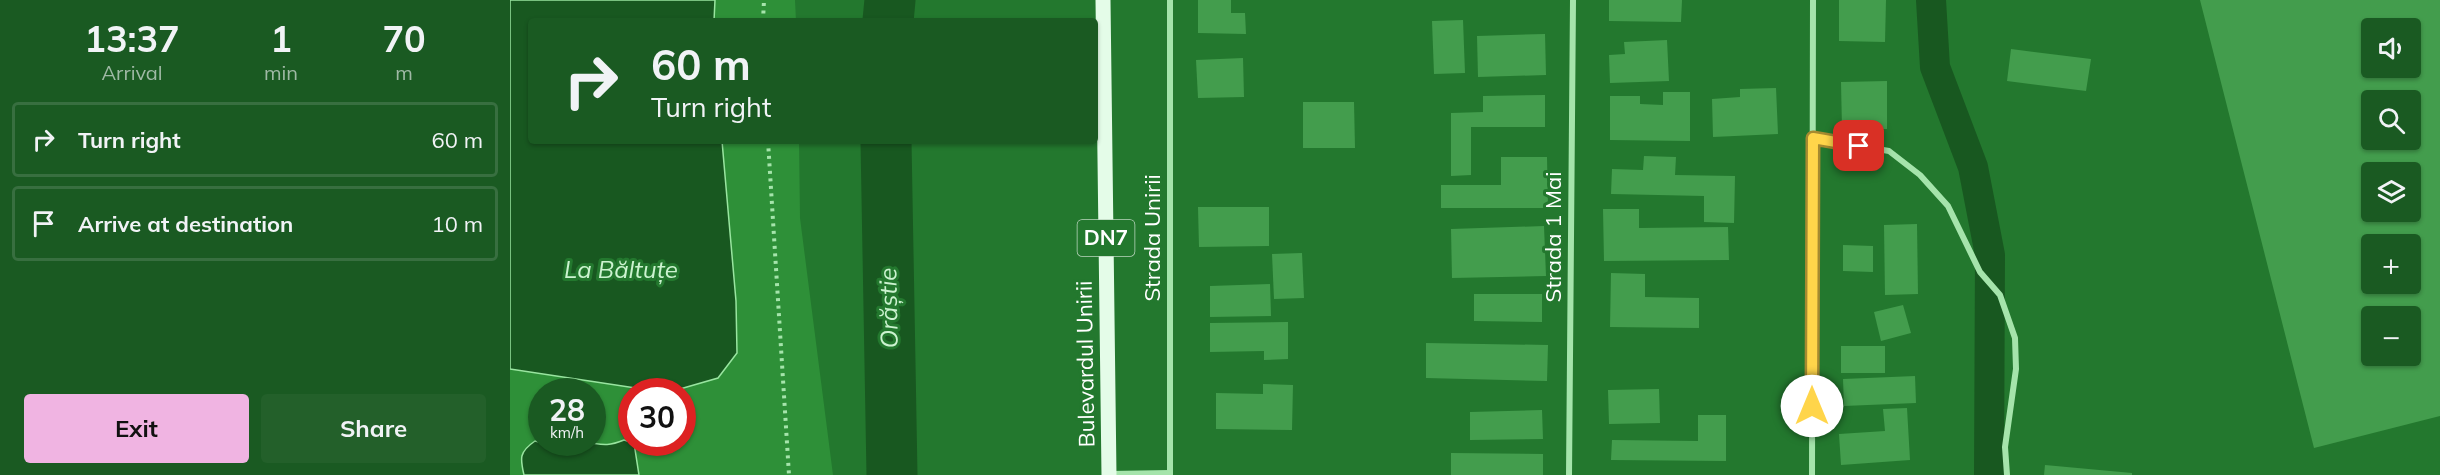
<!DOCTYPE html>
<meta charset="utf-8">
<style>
body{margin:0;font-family:Mulish,sans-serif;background:#23602a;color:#f1f3f6;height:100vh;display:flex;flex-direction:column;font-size:22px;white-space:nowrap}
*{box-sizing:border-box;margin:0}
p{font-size:20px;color:#9fb9a5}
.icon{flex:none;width:33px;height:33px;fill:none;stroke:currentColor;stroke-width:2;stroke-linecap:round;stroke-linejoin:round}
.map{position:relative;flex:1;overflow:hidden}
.details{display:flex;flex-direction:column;background:#1a5a22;width:510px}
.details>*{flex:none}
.top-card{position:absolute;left:18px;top:18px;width:570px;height:126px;border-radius:6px;box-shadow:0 2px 4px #0004;background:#1a5a22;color:#f1f3f6;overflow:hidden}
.fabs{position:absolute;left:1851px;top:18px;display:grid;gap:12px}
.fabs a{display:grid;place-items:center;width:60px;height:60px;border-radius:6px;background:#1a5a22;box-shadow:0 2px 4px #0004;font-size:30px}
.speed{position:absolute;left:18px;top:378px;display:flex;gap:12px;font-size:30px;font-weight:700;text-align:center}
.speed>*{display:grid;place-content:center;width:78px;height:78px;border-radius:50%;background:#1a5a22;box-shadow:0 2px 4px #0004;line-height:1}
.speed small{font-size:15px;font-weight:400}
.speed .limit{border:9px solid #d22;background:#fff;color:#111}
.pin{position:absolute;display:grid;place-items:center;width:51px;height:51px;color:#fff;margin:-26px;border-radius:12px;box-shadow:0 3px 9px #0006}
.me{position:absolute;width:66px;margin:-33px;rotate:0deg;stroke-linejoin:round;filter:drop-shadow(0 0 4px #0008)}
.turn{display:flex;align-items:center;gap:21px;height:126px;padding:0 24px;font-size:27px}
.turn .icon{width:78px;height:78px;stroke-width:2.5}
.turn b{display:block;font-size:42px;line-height:51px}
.eta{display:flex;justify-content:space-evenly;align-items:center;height:102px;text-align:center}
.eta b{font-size:36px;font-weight:700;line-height:42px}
.action{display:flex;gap:12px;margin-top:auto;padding:12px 24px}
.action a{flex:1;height:69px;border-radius:6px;background:#f0b4e2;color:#111;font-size:24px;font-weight:700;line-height:69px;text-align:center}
.action a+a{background:#23602a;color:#f1f3f6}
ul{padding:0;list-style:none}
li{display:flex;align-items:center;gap:18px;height:75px;margin:0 12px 9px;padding:0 12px;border:3px solid #386f40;border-radius:6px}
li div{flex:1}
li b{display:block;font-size:22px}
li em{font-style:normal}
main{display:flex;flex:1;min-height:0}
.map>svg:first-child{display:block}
</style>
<main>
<section class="details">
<div class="eta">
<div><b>13:37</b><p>Arrival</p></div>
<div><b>1</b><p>min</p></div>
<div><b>70</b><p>m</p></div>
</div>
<ul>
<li><svg class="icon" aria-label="right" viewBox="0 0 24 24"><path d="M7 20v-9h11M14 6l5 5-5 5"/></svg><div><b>Turn right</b></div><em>60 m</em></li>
<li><svg class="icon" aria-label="arrive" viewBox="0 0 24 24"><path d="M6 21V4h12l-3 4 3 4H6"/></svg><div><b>Arrive at destination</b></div><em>10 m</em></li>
</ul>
<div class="action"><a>Exit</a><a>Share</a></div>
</section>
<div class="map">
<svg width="1930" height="475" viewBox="0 0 1930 475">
<rect width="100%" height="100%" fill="#23782e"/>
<path fill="#2e9038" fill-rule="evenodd" d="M0 0H285L286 21H21V141H289L290 218 323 475H0ZM32 392H82V442H32ZM122 392H172V442H122Z"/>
<g fill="#185820" stroke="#99e5a0" stroke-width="1.5">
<path d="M0 0H205L204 21H21V141H212L226 301 227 353 208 378 163 391 152 392 0 369Z"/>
<path d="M114 440 124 443 129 475H14C10 458 9 452 25 441 32 443 41 446 49 445 55 445 61 442 68 442 89 442 92 449 114 440Z"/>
</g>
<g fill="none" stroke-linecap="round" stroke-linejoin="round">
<path stroke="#185820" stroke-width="30" d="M1421 0 1425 67 1463 167 1480 255 1479 475"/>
<g stroke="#185820" stroke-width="51">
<path d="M378 21 380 0"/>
<path d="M376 141 382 475"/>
</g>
</g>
<g fill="#439d4d" fill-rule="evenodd">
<path d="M688 0H721V13H735L736 34 688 33Z"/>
<path d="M1099 0H1172L1171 22 1099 21Z"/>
<path d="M1329 0H1376L1375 42 1329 41Z"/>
<path d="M1690 0H1930V416L1804 448ZM1862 28H1900V68H1862ZM1862 100H1900V140H1862ZM1862 172H1900V212H1862ZM1862 244H1900V284H1862ZM1862 316H1900V356H1862Z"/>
<path d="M953 20 955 73 924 74 922 21Z"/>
<path d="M1035 34 1036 75 968 77 967 36Z"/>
<path d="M1157 40 1159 81 1100 83 1099 55 1115 54 1114 42Z"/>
<path d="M1501 49 1581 59 1576 91 1497 81Z"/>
<path d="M733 58 734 97 688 98 686 60Z"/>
<path d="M1377 81V129H1332L1331 82Z"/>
<path d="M1266 88 1268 134 1203 137 1202 99 1230 97V89Z"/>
<path d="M1153 92H1180V141L1100 140V96H1130V104L1153 105Z"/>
<path d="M1035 95V127H961V175L941 176V113L973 112V96Z"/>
<path d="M793 102H844L845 148H793Z"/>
<path d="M1134 156 1166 157 1165 175 1225 176 1224 223 1194 222V196L1101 194 1102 169 1133 170Z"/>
<path d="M991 157H1037L1038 208H931V185H991Z"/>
<path d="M688 207H759V246L689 247Z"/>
<path d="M1093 209H1129V228L1218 227 1219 260 1094 261Z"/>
<path d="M1407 224 1408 294 1375 295 1374 225Z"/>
<path d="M1034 226 1036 276 942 278 941 229Z"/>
<path d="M1333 245 1363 246V272L1333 271Z"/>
<path d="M792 253 794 298 764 299 762 254Z"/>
<path d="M1101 273 1135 274V297L1189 298V328L1100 327Z"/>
<path d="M760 284 761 316 700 317V286Z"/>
<path d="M964 294H1032V322L964 321Z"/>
<path d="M1393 305 1401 333 1371 341 1364 312Z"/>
<path d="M778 322V359L754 360V351L700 352V323Z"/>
<path d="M916 343 1038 345 1037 381 916 378Z"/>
<rect x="1331" y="346" width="44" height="27"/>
<path d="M1405 376 1406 403 1334 406 1333 379Z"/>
<path d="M753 384 783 385 782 430 706 429V393L753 394Z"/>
<path d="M1149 389 1150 423 1099 424 1098 390Z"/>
<path d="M1397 408 1400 460 1331 465 1329 434 1375 431 1373 409Z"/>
<path d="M1032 410 1033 439 960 440V412Z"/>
<path d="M1188 415H1216V461L1101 460 1102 440 1188 441Z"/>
<path d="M941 453 1033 454V475H941Z"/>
<path d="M1535 465 1622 473V475H1534Z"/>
</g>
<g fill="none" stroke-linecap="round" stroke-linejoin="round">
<g stroke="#a5e4ab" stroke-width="4" stroke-dasharray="3 4.5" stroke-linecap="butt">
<path d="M253 21 254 0"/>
<path d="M258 141 279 475"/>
</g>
<g stroke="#a5e4ab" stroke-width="6">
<path d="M660 0V475"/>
<path d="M1303 138 1379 151 1410 175 1438 206 1470 272 1490 295 1505 338 1506 369 1495 447 1497 475"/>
<path d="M600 474 660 473"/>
<path d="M1059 475 1063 0"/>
<path d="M1302 475 1303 0"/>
</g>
<path stroke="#e4fce8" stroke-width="15" d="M593 0 599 475"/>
</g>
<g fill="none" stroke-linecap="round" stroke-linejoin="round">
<g stroke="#a68a30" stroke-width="15">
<path id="route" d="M1302 406 1303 138 1349 146"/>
</g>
<use href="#route" stroke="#ffd54a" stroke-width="10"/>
</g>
<g text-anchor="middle" stroke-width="6" stroke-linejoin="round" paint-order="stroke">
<rect fill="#23782e" stroke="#bdd6c0" stroke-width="1.5" x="567.5" y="220" width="57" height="36" rx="4.5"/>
<g font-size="21" font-weight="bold" fill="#fff">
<text x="596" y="245">DN7</text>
</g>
<g font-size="22" fill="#fff" stroke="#23782e">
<text transform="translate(1043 237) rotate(-90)" y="8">Strada 1 Mai</text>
<text transform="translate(642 238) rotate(-90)" y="8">Strada Unirii</text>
<text transform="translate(575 364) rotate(-91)" y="8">Bulevardul Unirii</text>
</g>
<g font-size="24" font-style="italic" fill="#ccf3d0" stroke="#23782e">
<text x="111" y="278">La Băltuțe</text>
<text transform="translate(379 308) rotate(-91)" y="8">Orăștie</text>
</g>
</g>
</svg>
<div class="fabs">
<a><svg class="icon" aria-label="sound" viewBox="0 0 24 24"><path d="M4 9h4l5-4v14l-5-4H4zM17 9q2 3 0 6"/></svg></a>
<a><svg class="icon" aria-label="search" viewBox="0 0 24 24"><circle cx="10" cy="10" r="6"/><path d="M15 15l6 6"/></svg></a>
<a><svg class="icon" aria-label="layers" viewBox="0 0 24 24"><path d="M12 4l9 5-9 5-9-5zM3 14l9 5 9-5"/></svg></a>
<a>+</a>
<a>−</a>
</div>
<div class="speed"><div>28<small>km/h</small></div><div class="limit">30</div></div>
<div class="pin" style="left:1349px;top:146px;background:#d93025"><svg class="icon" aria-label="arrive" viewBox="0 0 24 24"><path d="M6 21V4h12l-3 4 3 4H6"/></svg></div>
<svg class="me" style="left:1302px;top:406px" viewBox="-20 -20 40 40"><circle r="19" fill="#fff"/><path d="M0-13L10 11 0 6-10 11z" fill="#ffd54a"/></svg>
<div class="top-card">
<div class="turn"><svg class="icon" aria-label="right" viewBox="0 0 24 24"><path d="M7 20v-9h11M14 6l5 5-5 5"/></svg><div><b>60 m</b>Turn right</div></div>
</div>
</div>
</main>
